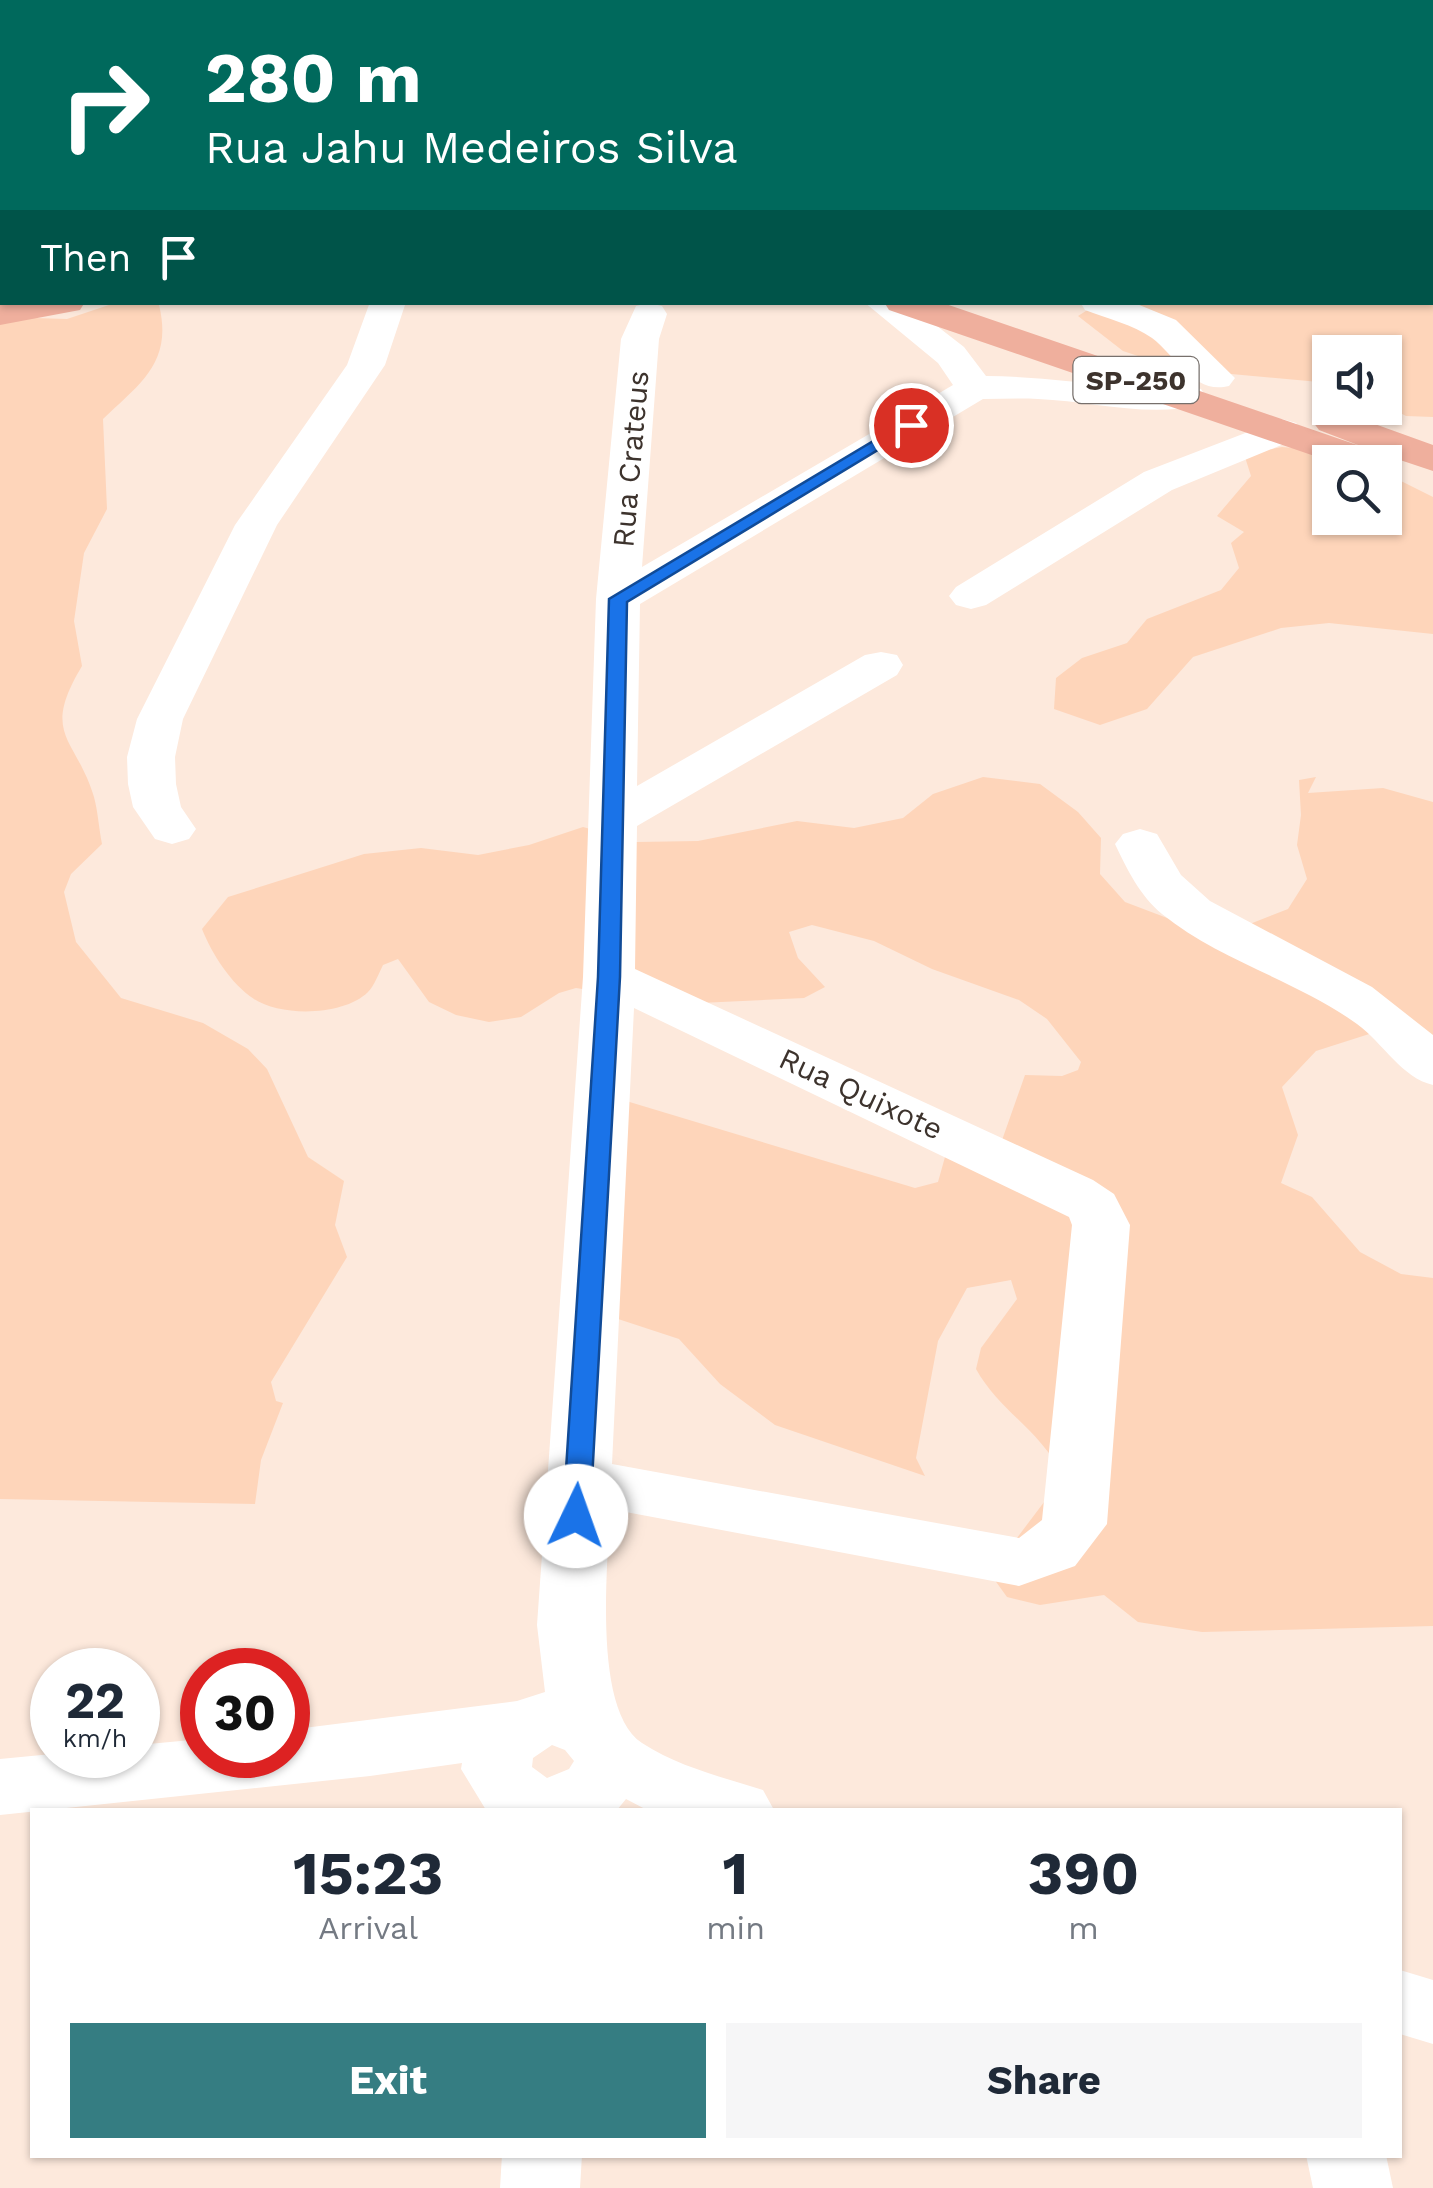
<!DOCTYPE html>
<style>
body{margin:0;font-family:"Work Sans",sans-serif;background:#f6f6f7;color:#1f2937;height:100vh;display:flex;flex-direction:column;font-size:38px;white-space:nowrap}
*{box-sizing:border-box;margin:0}
p{font-size:32px;color:#747a83}
.icon{flex:none;width:55px;height:55px;fill:none;stroke:currentColor;stroke-width:2;stroke-linecap:round;stroke-linejoin:round}
.map{position:relative;flex:1;overflow:hidden}
.panel{position:absolute;left:30px;top:1808px;width:1372px;height:350px;display:flex;flex-direction:column;background:#fff;border-radius:0px;box-shadow:0 2px 8px #0004}
.panel>*{flex:none}
.guide{position:absolute;left:0px;top:0px;width:1435px;height:305px;box-shadow:0 2px 8px #0004;background:#00695c;color:#fff;overflow:hidden}
.fabs{position:absolute;left:1312px;top:335px;display:grid;gap:20px}
.fabs a{display:grid;place-items:center;width:90px;height:90px;border-radius:0px;background:#fff;box-shadow:0 2px 8px #0004;font-size:50px}
.speed{position:absolute;left:30px;top:1648px;display:flex;gap:20px;font-size:50px;font-weight:700;text-align:center}
.speed>*{display:grid;place-content:center;width:130px;height:130px;border-radius:50%;background:#fff;box-shadow:0 2px 8px #0004;line-height:1}
.speed small{font-size:25px;font-weight:400}
.speed .limit{border:15px solid #d22;background:#fff;color:#111}
.pin{position:absolute;display:grid;place-items:center;width:85px;height:85px;color:#fff;margin:-42px;border:5px solid #fff;border-radius:50%;box-shadow:0 2px 10px #0007}
.me{position:absolute;width:110px;margin:-55px;rotate:3deg;stroke-linejoin:round;filter:drop-shadow(0 0 8px #0008)}
.turn{display:flex;align-items:center;gap:35px;height:210px;padding:0 40px;font-size:45px}
.turn .icon{width:130px;height:130px;stroke-width:2.5}
.turn b{display:block;font-size:70px;line-height:85px}
.then{display:flex;align-items:center;height:95px;padding:0 40px;background:#0003;gap:20px;font-size:38px}
.eta{display:flex;justify-content:space-evenly;align-items:center;height:170px;text-align:center}
.eta b{font-size:60px;font-weight:700;line-height:70px}
.action{display:flex;gap:20px;margin-top:auto;padding:20px 40px}
.action a{flex:1;height:115px;border-radius:0px;background:#357d82;color:#fff;font-size:40px;font-weight:700;line-height:115px;text-align:center}
.action a+a{background:#f6f6f7;color:#1f2937}
.map>svg:first-child{display:block}
</style>
<div class="map">
<svg width="1433" height="2188" viewBox="0 0 1433 2188">
<rect width="100%" height="100%" fill="#fde9dc"/>
<g fill="#fed5ba">
<path d="M0 0H332L2 2V106Z"/>
<path d="M1433 223V417L1406 416 1385 405V352H1330V383L1177 369 1123 351 1078 316 1100 302H1432Z"/>
<path d="M118 302 159 305C173 362 141 383 103 419L107 509 84 553 74 621 82 666C40 736 76 737 94 797 98 812 99 829 102 844L71 874 64 892 76 942 121 998 203 1023 248 1049 267 1069 308 1157 344 1181 335 1225 347 1257 271 1382 276 1401 283 1403 261 1460 255 1504 0 1499V317L67 319Z"/>
<path d="M1282 447 1330 451 1358 462H1330V518H1385V473L1433 497V634L1329 623 1281 628 1193 657 1147 709 1100 725 1054 709 1056 678 1082 658 1127 643 1147 619 1221 590 1239 568 1231 543 1244 532 1217 516 1251 476 1244 454Z"/>
<path d="M983 777 1040 784 1078 812 1101 838 1100 874 1125 902 1175 921 1237 929 1288 909 1307 879 1297 845 1301 815 1299 780 1316 777 1308 793 1383 788 1433 802V1035L1388 1028 1316 1051 1282 1087 1298 1135 1281 1183 1312 1197 1360 1252 1401 1274 1433 1278V1626L1202 1632 1138 1622 1104 1595 1040 1605 1007 1597 994 1579 998 1563 1063 1477C1042 1431 1000 1412 976 1369L981 1348 1017 1299 1011 1280 967 1288 938 1341 916 1458 925 1476 775 1425 720 1384 679 1339 612 1317 613 1097 915 1188 938 1182 945 1157 1001 1143 1025 1075 1062 1076 1078 1070 1081 1062 1047 1019 1019 1000 932 969 874 941 812 925 789 932 798 958 825 987 804 998 678 1004 576 988 559 993 521 1017 489 1022 456 1015 429 1002 398 959 383 965C379 973 374 986 368 992 344 1016 281 1017 254 999 231 984 212 954 202 929L228 897 364 854 421 848 478 855 529 845 583 827 637 842 698 841 797 821 854 828 903 818 933 794Z"/>
</g>
<g fill="none" stroke-linecap="round" stroke-linejoin="round">
<g fill="#fff" fill-rule="evenodd">
<path d="M444 0H474V2H445Z"/>
<path d="M1433 136V157H1432V136Z"/>
<rect x="1432" y="178" width="1" height="20"/>
<rect x="0" y="184" width="2" height="20"/>
<path d="M370 302H406L385 365 277 525 183 719 175 757 176 784 181 807 196 829 189 839 172 844 155 839 133 807 128 784 127 757 137 719 235 525 347 365Z"/>
<path d="M864 302H906L964 347 986 376C1032 376 1076 383 1121 385 1148 387 1175 382 1201 389L1206 397 1201 405C1147 418 1091 401 1038 399 1020 398 1001 399 983 399L640 604 637 786 865 655 881 652 897 655 903 665 897 675 637 826 635 969 1093 1180 1114 1194 1130 1225 1107 1524 1075 1566 1019 1586 610 1509C608 1564 592 1710 642 1743 679 1767 722 1777 763 1790L774 1810H647L626 1799 617 1810H486L461 1769 462 1763 370 1776 0 1815V1759L52 1754 138 1755V1745L202 1739V1755H288V1730L517 1701 545 1692 537 1625 583 977 596 599 621 339 636 306 649 303 662 306 667 314 659 339 642 567 953 385 938 363ZM634 1008 1069 1217 1072 1225 1042 1520 1019 1538 612 1464ZM552 1745 565 1750 574 1761 569 1769 547 1778 532 1767 533 1758Z"/>
<path d="M1080 302H1132L1176 320 1235 378 1229 386C1194 395 1177 357 1152 338 1134 325 1106 318 1085 310Z"/>
<path d="M1282 419 1296 423 1302 431 1296 439 1172 490 986 605 971 609 956 605 949 596 956 587 1144 472Z"/>
<path d="M1140 829 1157 834 1181 875 1210 901 1372 987 1433 1035V1085C1402 1078 1383 1043 1357 1024 1296 980 1220 961 1162 914 1140 896 1127 869 1115 844L1123 834Z"/>
<path d="M1400 1970 1433 1980V2044L1400 2034Z"/>
<path d="M502 2155H582L580 2188H500Z"/>
<path d="M1306 2155H1386L1393 2188H1313Z"/>
</g>
<g fill="#efaf9d" fill-rule="evenodd">
<path d="M85 302 80 310 0 325V303Z"/>
<path d="M884 302H940L1363 447 1319 430 1313 422 1319 414 1333 410 1347 414 1433 445V471L1382 454 1388 462 1385 466V462H1332L889 310Z"/>
</g>
</g>
<path fill="#1a73e8" stroke="#114b97" stroke-width="2.5" d="M905 422 919 425 627 602 620 977 590 1516 586 1523H567L563 1516 598 977 609 599Z"/>
<g text-anchor="middle" stroke-width="10" stroke-linejoin="round" paint-order="stroke">
<rect fill="#fff" stroke="#77706c" stroke-width="2.5" x="1073.5" y="357" width="125" height="46" rx="8"/>
<g font-size="28" font-weight="bold" fill="#3d332d">
<text x="1136" y="390">SP-250</text>
</g>
<g font-size="30" fill="#3d332d" stroke="#fff">
<text transform="translate(631 459) rotate(-85)" y="10">Rua Crateus</text>
<text transform="translate(861 1094) rotate(25)" y="10">Rua Quixote</text>
</g>
</g>
</svg>
<div class="fabs">
<a><svg class="icon" aria-label="sound" viewBox="0 0 24 24"><path d="M4 9h4l5-4v14l-5-4H4zM17 9q2 3 0 6"/></svg></a>
<a><svg class="icon" aria-label="search" viewBox="0 0 24 24"><circle cx="10" cy="10" r="6"/><path d="M15 15l6 6"/></svg></a>
</div>
<div class="speed"><div>22<small>km/h</small></div><div class="limit">30</div></div>
<div class="pin" style="left:911px;top:425px;background:#d93025"><svg class="icon" aria-label="arrive" viewBox="0 0 24 24"><path d="M6 21V4h12l-3 4 3 4H6"/></svg></div>
<svg class="me" style="left:576px;top:1516px" viewBox="-20 -20 40 40"><circle r="19" fill="#fff"/><path d="M0-13L10 11 0 6-10 11z" fill="#1a73e8"/></svg>
<div class="guide">
<div class="turn"><svg class="icon" aria-label="right" viewBox="0 0 24 24"><path d="M7 20v-9h11M14 6l5 5-5 5"/></svg><div><b>280 m</b>Rua Jahu Medeiros Silva</div></div>
<div class="then">Then<svg class="icon" aria-label="arrive" viewBox="0 0 24 24"><path d="M6 21V4h12l-3 4 3 4H6"/></svg></div>
</div>
<section class="panel">
<div class="eta">
<div><b>15:23</b><p>Arrival</p></div>
<div><b>1</b><p>min</p></div>
<div><b>390</b><p>m</p></div>
</div>
<div class="action"><a>Exit</a><a>Share</a></div>
</section>
</div>
